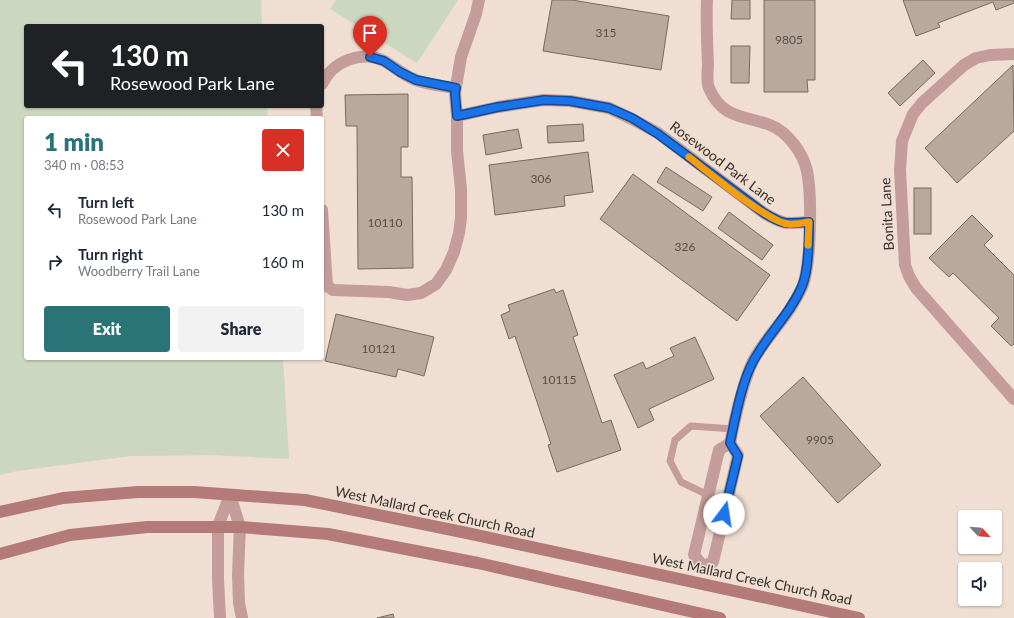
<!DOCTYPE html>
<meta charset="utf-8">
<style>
body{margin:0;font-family:Lato,sans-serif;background:#f2f2f3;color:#1f2937;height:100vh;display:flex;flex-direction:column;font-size:15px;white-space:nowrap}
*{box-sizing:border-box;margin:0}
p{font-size:13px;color:#747a83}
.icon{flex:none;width:22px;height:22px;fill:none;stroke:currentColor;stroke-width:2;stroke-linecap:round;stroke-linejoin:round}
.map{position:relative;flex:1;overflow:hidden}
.sheet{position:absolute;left:24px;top:116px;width:300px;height:244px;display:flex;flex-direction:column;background:#fff;border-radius:4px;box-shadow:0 1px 3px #0004}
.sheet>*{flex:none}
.top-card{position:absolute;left:24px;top:24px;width:300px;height:84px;border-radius:4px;box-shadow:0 1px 3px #0004;background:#202124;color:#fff;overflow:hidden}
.needle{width:26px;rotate:116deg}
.fabs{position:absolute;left:958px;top:510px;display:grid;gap:8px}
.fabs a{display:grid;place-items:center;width:44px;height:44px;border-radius:4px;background:#fff;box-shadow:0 1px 3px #0004;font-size:20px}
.pin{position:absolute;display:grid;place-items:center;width:34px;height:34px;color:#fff;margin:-41px -17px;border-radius:50% 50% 50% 0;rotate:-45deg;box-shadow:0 0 4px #0007}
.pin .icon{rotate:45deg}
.me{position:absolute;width:44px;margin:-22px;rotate:14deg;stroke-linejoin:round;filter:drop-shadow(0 0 3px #0008)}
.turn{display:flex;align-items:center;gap:14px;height:84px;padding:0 20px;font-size:18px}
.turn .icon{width:52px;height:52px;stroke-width:2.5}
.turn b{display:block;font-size:28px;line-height:34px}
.round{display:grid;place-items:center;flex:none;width:42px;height:42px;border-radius:4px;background:#f2f2f3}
.head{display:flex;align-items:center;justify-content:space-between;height:68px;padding:0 20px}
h1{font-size:24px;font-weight:800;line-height:30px;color:#2a7478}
.cta{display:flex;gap:8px;margin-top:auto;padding:8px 20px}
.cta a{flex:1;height:46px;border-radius:4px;background:#2a7478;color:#fff;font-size:16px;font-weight:800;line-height:46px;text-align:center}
.cta a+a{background:#f2f2f3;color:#1f2937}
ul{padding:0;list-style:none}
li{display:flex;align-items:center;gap:12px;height:52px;padding:0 20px}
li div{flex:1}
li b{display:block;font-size:15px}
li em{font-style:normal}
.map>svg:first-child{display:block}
</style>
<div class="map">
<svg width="1014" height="618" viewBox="0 0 1014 618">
<rect width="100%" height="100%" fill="#efded1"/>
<g fill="#ccd7bf">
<path d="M0 0H261L262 26H26V106H267L268 118H26V358H283L289 459 212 455 131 456 17 471 0 475Z"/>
<path d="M336 0H458L417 63 330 9Z"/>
</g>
<g fill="#b9a99c" stroke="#78695e">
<path d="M552 0H572L669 16 661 70 543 51Z"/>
<path d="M732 0H750V19H731Z"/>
<path d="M764 0H815V80H807L808 92H764Z"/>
<path d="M903 0H1014V3L996 10 993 2 938 23 940 27 916 36Z"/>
<path d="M731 46H750L749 83H731Z"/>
<path d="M923 60 935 73 900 106 888 93Z"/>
<path d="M1013 65 1014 131 957 183 925 148Z"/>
<path d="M408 94V147H401V177H412L413 268 358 269 357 126H346L345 95Z"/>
<path d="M583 124 584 141 548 143 547 126Z"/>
<path d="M518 129 522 148 486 155 483 135Z"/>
<path d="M588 152 593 192 564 196 565 206 495 215 489 165Z"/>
<path d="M666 167 712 197 703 211 657 182Z"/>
<path d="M633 174 770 275 737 321 600 219Z"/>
<rect x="914" y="188" width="17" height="46"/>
<path d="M729 212 773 245 762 260 718 228Z"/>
<path d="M972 215 993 236 984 245 1014 275V344L1011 346 991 326 999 318 953 273 949 277 929 258Z"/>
<path d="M554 289 556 293 563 290 578 335 573 337 602 423 611 420 621 450 557 472 548 445 551 444 515 336 509 339 501 315 510 311 508 305Z"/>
<path d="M336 314 434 337 424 376 398 369 396 377 325 361Z"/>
<path d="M695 337 714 379 649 409 654 420 638 428 614 375 643 362 646 369 674 356 670 348Z"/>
<path d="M803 377 881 465 838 503 760 416Z"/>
<path d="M393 614 394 618H377Z"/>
</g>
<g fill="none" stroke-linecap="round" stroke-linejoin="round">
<path stroke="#c49d9a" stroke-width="7" d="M708 495 681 482 670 461 675 440 691 426 733 429"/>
<g stroke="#c49d9a" stroke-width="12">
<path d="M1014 54 990 55 976 58 964 65 922 103 913 114 902 141 900 170 905 265 909 276 916 288 1014 399"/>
<path d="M322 84C333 61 361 50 384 61 395 67 404 76 416 80 428 85 443 86 455 88"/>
<path d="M316 106 317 118"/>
<path d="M457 116 498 107 543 100 570 101 609 108 632 119 658 133 764 213C784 225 786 224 809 222"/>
<path d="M322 210 327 286 333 290 389 292 407 295 421 293 436 284 446 270 454 252 459 233 461 218V189L457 151V116L455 93 461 57 476 14 479 0"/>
<path d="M230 495 240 527 238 574 239 603 242 618"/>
<path d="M703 566 713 562 738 455 730 443C735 418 742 384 753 361 763 342 778 327 790 309 794 302 800 293 803 285 811 263 812 195 807 171 803 153 788 132 770 125 744 115 722 119 709 88 706 81 708 71 708 64 707 42 706 21 707 0"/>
<path d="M703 566 694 555 719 450 730 443"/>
<path d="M220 618 218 579V526L230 495"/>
</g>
<g stroke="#b37a77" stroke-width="12">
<path d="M0 512 63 498 138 492H194L305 500 467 533 859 618"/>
<path d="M0 554 70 535 147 527H240L328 534 478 563 720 618"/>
</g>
</g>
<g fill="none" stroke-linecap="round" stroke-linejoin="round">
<g stroke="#114b97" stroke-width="10">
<path id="route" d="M370 57 384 61 400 72 416 80 456 88 455 93 457 116 498 107 544 100 570 101 609 108 632 118 658 134 764 213C784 225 786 224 809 222 809 240 809 270 802 286 791 313 768 334 754 360 742 380 735 419 730 443L738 456 724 514"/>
</g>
<use href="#route" stroke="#1a73e8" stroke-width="7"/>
<path stroke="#f59e0b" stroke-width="7" d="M689 157C707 171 769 223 788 224 795 225 802 223 809 222L808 245"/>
</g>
<g text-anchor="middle" stroke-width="3" stroke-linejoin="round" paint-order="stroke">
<g font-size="12" fill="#574e46">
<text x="606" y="37">315</text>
<text x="789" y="44">9805</text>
<text x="541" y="183">306</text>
<text x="385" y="227">10110</text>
<text x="685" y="251">326</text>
<text x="379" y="353">10121</text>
<text x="559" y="384">10115</text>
<text x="820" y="444">9905</text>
</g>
<g font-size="14" fill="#362f2a" stroke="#efded1">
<text transform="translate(723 163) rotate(37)" y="5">Rosewood Park Lane</text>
<text transform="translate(887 214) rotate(-93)" y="5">Bonita Lane</text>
<text transform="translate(435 512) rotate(12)" y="5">West Mallard Creek Church Road</text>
<text transform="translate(752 579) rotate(12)" y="5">West Mallard Creek Church Road</text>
</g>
</g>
</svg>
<div class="fabs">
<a><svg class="needle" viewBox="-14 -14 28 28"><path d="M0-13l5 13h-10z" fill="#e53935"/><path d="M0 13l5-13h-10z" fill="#747a83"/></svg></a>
<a><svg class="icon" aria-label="sound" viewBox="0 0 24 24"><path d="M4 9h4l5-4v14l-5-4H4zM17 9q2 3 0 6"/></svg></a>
</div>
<div class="pin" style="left:370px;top:57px;background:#d93025"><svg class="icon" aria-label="arrive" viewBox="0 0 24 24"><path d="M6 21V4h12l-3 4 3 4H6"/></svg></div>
<svg class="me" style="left:724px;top:514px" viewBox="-20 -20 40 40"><circle r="19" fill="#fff"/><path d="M0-13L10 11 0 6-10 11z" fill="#1a73e8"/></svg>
<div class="top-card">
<div class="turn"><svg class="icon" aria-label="left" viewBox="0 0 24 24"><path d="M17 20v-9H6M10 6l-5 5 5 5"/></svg><div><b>130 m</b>Rosewood Park Lane</div></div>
</div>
<section class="sheet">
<div class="head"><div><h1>1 min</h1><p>340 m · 08:53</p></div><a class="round" style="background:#d93025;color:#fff"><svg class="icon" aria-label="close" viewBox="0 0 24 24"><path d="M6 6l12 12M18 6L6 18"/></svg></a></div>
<ul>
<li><svg class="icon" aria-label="left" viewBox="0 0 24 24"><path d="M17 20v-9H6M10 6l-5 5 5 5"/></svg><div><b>Turn left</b><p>Rosewood Park Lane</p></div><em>130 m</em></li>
<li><svg class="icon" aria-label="right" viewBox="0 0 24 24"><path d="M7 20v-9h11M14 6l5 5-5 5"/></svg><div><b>Turn right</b><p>Woodberry Trail Lane</p></div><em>160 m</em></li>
</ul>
<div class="cta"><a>Exit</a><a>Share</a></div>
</section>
</div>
